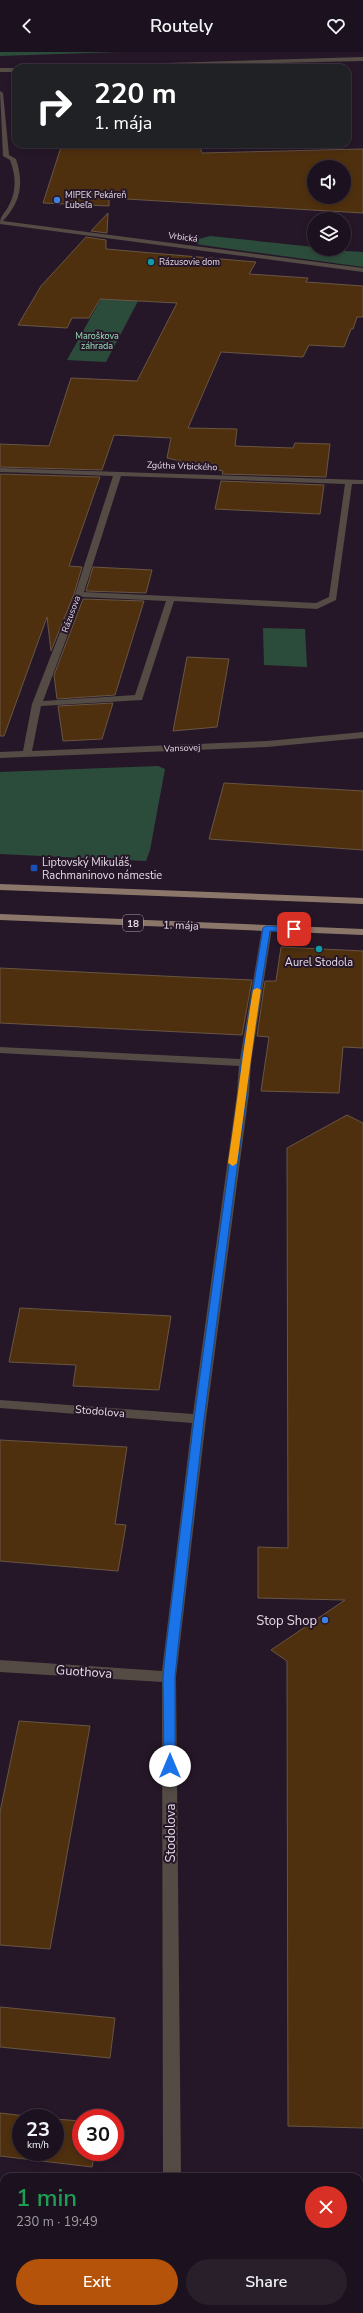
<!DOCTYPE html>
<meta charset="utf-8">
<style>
body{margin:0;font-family:"Nunito Sans",sans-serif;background:#291f2b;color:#f1f3f6;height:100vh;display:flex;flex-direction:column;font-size:15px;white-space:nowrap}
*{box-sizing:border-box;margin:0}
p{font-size:13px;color:#a09da4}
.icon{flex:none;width:22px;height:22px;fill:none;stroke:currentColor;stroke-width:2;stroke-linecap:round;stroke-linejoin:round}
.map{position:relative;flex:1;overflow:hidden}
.side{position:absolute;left:0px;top:2121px;width:363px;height:140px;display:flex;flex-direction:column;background:#1c111e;border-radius:12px 12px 0 0;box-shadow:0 2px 6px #0003,0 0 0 1px #3a313c}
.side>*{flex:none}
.banner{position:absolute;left:12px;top:12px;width:339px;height:84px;border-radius:12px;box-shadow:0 2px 6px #0003,0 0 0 1px #3a313c;background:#202124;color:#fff;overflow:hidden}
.controls{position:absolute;left:307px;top:108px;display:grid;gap:8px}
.controls a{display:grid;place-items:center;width:44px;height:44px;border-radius:50%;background:#1c111e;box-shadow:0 2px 6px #0003,0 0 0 1px #3a313c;font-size:20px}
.speed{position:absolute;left:12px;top:2057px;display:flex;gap:8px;font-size:20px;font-weight:700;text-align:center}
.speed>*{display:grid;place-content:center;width:52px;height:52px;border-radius:50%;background:#1c111e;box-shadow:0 2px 6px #0003,0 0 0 1px #3a313c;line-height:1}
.speed small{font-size:10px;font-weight:400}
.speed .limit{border:6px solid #d22;background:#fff;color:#111}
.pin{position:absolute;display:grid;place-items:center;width:34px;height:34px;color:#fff;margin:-17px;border-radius:8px;box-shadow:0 2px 6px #0006}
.me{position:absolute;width:44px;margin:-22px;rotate:0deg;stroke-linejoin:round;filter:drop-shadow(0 0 3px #0008)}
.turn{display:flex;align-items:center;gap:14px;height:84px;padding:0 16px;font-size:18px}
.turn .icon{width:52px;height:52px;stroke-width:2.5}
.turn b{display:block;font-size:28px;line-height:34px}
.round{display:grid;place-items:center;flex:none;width:42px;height:42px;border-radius:21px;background:#291f2b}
.head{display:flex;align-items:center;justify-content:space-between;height:68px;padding:0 16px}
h1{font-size:24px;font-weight:600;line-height:30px;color:#1e9e55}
.action{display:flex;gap:8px;margin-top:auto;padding:8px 16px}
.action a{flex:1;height:46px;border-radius:24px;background:#b45309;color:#fff;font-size:16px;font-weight:600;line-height:46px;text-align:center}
.action a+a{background:#291f2b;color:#f1f3f6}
header{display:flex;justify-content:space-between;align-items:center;height:52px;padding:0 16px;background:#1c111e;font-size:18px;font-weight:600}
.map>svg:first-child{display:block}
</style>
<header><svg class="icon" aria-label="back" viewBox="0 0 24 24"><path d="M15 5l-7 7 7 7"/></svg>Routely<svg class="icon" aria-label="heart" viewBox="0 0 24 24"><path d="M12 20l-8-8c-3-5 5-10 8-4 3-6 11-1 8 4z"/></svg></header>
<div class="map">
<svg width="363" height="2261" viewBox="0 0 363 2261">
<rect width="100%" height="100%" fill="#261728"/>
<g fill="#2c4c3b">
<path d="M0 0H118L0 4Z"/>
<path d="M210 184 314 195V197L363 200V215L202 193 197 192 195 188Z"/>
<path d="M127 200 120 248 138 249 106 310 67 308Z"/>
<path d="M263 576 305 577 307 615 264 613Z"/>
<path d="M158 714 165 717 150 798 146 809 0 802V720Z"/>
</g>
<g fill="#4e300f" stroke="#685543" fill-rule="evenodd">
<path d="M62 92H199L202 101 363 97V161L109 146V154L43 151ZM314 115H344V145H314Z"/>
<path d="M108 161 107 181 91 179Z"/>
<path d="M86 185 106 188V197L256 210 249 222 308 226 306 230 363 234V265H357L353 277H351L344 295 309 293 303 305 221 300 188 376 237 377 235 394 293 396 295 391 330 392 326 425 222 422 223 419 167 406 171 386 114 383 102 418 0 415V392L49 394 71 326 137 329 177 251 100 247 89 266H72L67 276 18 273 41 234Z"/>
<path d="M0 422 100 425 69 514 82 515 74 542 51 599 47 565 4 684H0Z"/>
<path d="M221 429 324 433 320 462 215 457Z"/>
<path d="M93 515 152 518 146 541 86 539Z"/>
<path d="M83 547 144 549 115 643 57 647 54 623Z"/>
<path d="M187 605 229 607 217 675 173 679Z"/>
<path d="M113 651 102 687 63 689 58 654Z"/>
<path d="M224 731 363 739V798L209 787Z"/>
<path d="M281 895 363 899V996L343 995 339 1041 261 1039 269 985 257 984 265 929H276Z"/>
<path d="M0 916 183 925 252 928 242 983 0 971Z"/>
<path d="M347 1063 363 1071V2076L288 2074 287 1609 271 1598 345 1548 258 1546V1495L288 1496 287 1096Z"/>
<path d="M20 1256 171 1264 159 1338 73 1334 76 1313 9 1310Z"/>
<path d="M0 1388 127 1395 115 1472 126 1473 118 1519 0 1509Z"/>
<path d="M19 1669 90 1674 50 1897 0 1893V1760Z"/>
<path d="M0 1955 115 1966 110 2006 0 1995Z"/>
<path d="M0 2061 44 2066H21V2100H55V2067L81 2069V2100H95L92 2115 0 2104Z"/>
</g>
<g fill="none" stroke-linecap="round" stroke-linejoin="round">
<g fill="#544b44" fill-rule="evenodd">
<path d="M363 5V9L65 16 68 14Z"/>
<rect x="0" y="16" width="16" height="4"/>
<path d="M0 39 3 41 9 103 16 107C24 131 21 150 3 169L363 216V220L0 172C0 164 4 162 8 155 17 140 16 124 10 108L3 104Z"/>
<path d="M0 416 363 428V432H352L336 548 317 557 174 549 142 648 41 654 32 699 267 689 363 680V686L267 695 0 706V700L23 699 32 652 75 542 113 424 0 420ZM121 424 345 432 329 545 316 551 84 540ZM82 545 166 549 135 643 43 649Z"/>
<path d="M267 873 272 876 251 1011 249 1041 206 1367 176 1625 181 2125H163L162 1630 0 1620V1608L162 1619 192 1371 0 1356V1348L193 1362 237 1041 239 1014 0 1001V995L240 1007 262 876Z"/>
<path d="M0 2195 4 2196V2214L0 2213Z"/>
<path d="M359 2230 363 2231V2249L359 2248Z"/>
<path d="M147 2257H166L165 2261H146Z"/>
</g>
<g fill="#8b776a" fill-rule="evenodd">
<path d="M0 832 363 846V852L0 838Z"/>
<path d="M0 862 363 877V883L0 868Z"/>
</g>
</g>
<path fill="#1a73e8" stroke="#114b97" d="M266 874 294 875 298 877 294 880 270 879 249 1011 247 1041 204 1367 178 1595 175 1625V1714L170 1719 164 1714 163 1625 166 1595 194 1367 239 1041 241 1011 263 876Z"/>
<path fill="#f59e0b" d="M257 936 261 938C252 996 245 1053 237 1111L233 1114 228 1111C237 1053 243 996 253 938Z"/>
<g fill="#3f7fe0" stroke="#261728" stroke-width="1.5">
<circle cx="57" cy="148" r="4"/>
<circle cx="325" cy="1568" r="4"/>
</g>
<g fill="#0f9aa8" stroke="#261728" stroke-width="1.5">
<circle cx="151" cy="210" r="4"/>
<circle cx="319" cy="897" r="4"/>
</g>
<rect fill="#1a4fb4" stroke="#261728" stroke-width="1.5" x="30" y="812" width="8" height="8" rx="2"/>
<g text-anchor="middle" stroke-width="4" stroke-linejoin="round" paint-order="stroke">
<g font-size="9" fill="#e5dae6" stroke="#261728" text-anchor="start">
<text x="65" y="146">MIPEK Pekáreň<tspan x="65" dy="10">Ľubeľa</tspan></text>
<text x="159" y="213">Rázusovie dom</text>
</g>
<g font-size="9" fill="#e5dae6" stroke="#261728">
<text transform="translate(183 185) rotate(7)" y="3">Vrbická</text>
<text transform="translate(182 414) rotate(2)" y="3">Zgútha Vrbického</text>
<text transform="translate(71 562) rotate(-70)" y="3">Rázusova</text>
<text transform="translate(182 696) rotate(-2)" y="3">Vansovej</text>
</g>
<g font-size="9" fill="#97e1b8" stroke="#261728">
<text x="97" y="287">Maroškova<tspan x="97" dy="10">záhrada</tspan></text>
</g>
<rect fill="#261728" stroke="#aca0ad" stroke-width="1" x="123" y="863" width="20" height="16" rx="3"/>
<g font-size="10" font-weight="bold" fill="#e5dae6">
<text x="133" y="875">18</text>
</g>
<g font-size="11" fill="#e5dae6" stroke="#261728" text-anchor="start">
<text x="42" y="814">Liptovský Mikuláš,<tspan x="42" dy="13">Rachmaninovo námestie</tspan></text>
<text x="319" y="914" text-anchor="middle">Aurel Stodola</text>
</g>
<g font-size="11" fill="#e5dae6" stroke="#261728">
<text transform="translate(181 873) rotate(2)" y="4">1. mája</text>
<text transform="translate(100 1359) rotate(5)" y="4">Stodolova</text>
</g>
<g font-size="13" fill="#e5dae6" stroke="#261728" text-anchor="end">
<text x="317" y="1573">Stop Shop</text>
</g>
<g font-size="13" fill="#e5dae6" stroke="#261728">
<text transform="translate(84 1619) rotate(4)" y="5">Guothova</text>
<text transform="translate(170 1781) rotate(-90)" y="5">Stodolova</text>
</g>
</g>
</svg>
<div class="controls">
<a><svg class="icon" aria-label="sound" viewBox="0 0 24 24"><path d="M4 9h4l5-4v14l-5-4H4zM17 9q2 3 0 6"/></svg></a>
<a><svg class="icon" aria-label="layers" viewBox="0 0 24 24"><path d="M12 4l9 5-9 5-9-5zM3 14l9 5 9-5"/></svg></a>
</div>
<div class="speed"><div>23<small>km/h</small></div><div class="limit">30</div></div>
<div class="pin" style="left:294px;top:877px;background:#d93025"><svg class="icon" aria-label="arrive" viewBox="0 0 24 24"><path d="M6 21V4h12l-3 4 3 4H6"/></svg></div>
<svg class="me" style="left:170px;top:1714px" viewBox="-20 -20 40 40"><circle r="19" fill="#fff"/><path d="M0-13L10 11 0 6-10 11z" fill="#1a73e8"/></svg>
<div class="banner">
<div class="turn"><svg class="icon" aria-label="right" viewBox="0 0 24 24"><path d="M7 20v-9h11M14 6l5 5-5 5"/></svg><div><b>220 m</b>1. mája</div></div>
</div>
<section class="side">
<div class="head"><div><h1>1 min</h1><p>230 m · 19:49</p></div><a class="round" style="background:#d93025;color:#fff"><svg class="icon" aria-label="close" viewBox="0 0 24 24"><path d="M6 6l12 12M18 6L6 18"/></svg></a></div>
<div class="action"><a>Exit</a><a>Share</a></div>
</section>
</div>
